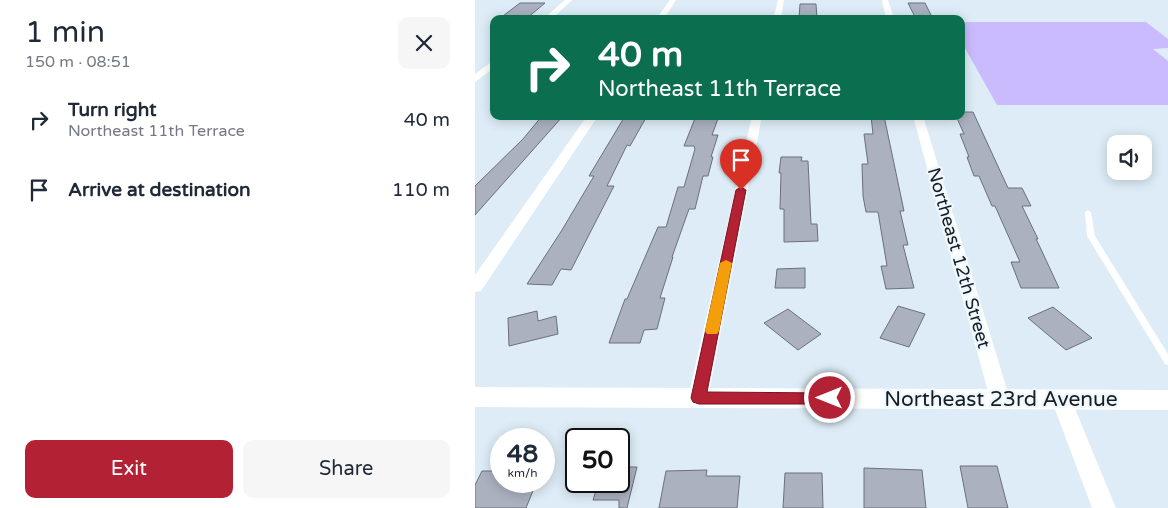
<!DOCTYPE html>
<meta charset="utf-8">
<style>
body{margin:0;font-family:"Varela Round",sans-serif;background:#f6f6f7;color:#1f2937;height:100vh;display:flex;flex-direction:column;font-size:19px;white-space:nowrap}
*{box-sizing:border-box;margin:0}
p{font-size:16px;color:#747a83}
.icon{flex:none;width:28px;height:28px;fill:none;stroke:currentColor;stroke-width:2;stroke-linecap:round;stroke-linejoin:round}
.map{position:relative;flex:1;overflow:hidden}
.details{display:flex;flex-direction:column;background:#fff;width:475px}
.details>*{flex:none}
.hud{position:absolute;left:15px;top:15px;width:475px;height:105px;border-radius:10px;box-shadow:0 2px 12px #0003;background:#0b6e4f;color:#fff;overflow:hidden}
.controls{position:absolute;left:632px;top:135px;display:grid;gap:10px}
.controls a{display:grid;place-items:center;width:45px;height:45px;border-radius:10px;background:#fff;box-shadow:0 2px 12px #0003;font-size:25px}
.speed{position:absolute;left:15px;top:428px;display:flex;gap:10px;font-size:25px;font-weight:700;text-align:center}
.speed>*{display:grid;place-content:center;width:65px;height:65px;border-radius:50%;background:#fff;box-shadow:0 2px 12px #0003;line-height:1}
.speed small{font-size:12px;font-weight:400}
.speed .limit{border:2px solid #111;border-radius:8px;background:#fff;color:#111}
.pin{position:absolute;display:grid;place-items:center;width:42px;height:42px;color:#fff;margin:-51px -21px;border-radius:50% 50% 50% 0;rotate:-45deg;box-shadow:0 0 5px #0007}
.pin .icon{rotate:45deg}
.me{position:absolute;width:55px;margin:-28px;rotate:270deg;stroke-linejoin:round;filter:drop-shadow(0 0 4px #0008)}
.turn{display:flex;align-items:center;gap:18px;height:105px;padding:0 25px;font-size:22px}
.turn .icon{width:65px;height:65px;stroke-width:2.5}
.turn b{display:block;font-size:35px;line-height:42px}
.round{display:grid;place-items:center;flex:none;width:52px;height:52px;border-radius:10px;background:#f6f6f7}
.overview{display:flex;align-items:center;justify-content:space-between;height:85px;padding:0 25px}
h1{font-size:30px;font-weight:600;line-height:38px}
.action{display:flex;gap:10px;margin-top:auto;padding:10px 25px}
.action a{flex:1;height:58px;border-radius:10px;background:#b32134;color:#fff;font-size:20px;font-weight:600;line-height:58px;text-align:center}
.action a+a{background:#f6f6f7;color:#1f2937}
ul{padding:0;list-style:none}
li{display:flex;align-items:center;gap:15px;height:70px;padding:0 25px}
li div{flex:1}
li b{display:block;font-size:19px}
li em{font-style:normal}
main{display:flex;flex:1;min-height:0}
.map>svg:first-child{display:block}
</style>
<main>
<section class="details">
<div class="overview"><div><h1>1 min</h1><p>150 m · 08:51</p></div><a class="round"><svg class="icon" aria-label="close" viewBox="0 0 24 24"><path d="M6 6l12 12M18 6L6 18"/></svg></a></div>
<ul>
<li><svg class="icon" aria-label="right" viewBox="0 0 24 24"><path d="M7 20v-9h11M14 6l5 5-5 5"/></svg><div><b>Turn right</b><p>Northeast 11th Terrace</p></div><em>40 m</em></li>
<li><svg class="icon" aria-label="arrive" viewBox="0 0 24 24"><path d="M6 21V4h12l-3 4 3 4H6"/></svg><div><b>Arrive at destination</b></div><em>110 m</em></li>
</ul>
<div class="action"><a>Exit</a><a>Share</a></div>
</section>
<div class="map">
<svg width="693" height="508" viewBox="0 0 693 508">
<rect width="100%" height="100%" fill="#ddecf6"/>
<path fill="#cabbfe" d="M486 22H671L693 39V48L678 49 693 61V105H522L486 41Z"/>
<g fill="#abb1bf" stroke="#6a707c">
<path d="M45 3H70L51 19H24Z"/>
<path d="M433 3H450L457 17H440Z"/>
<path d="M325 4H341L342 19H324Z"/>
<path d="M486 112H498L533 188H547L556 206H547L563 239H561L564 245 584 288H546L536 262H545L520 206H517L504 176H499L492 157H494L485 134H489L481 116H486Z"/>
<path d="M67 116H88L0 215V186L48 139Z"/>
<path d="M150 116H172L155 146 152 145 132 186H139L96 270 86 269 77 285 52 284 87 230 119 176H114Z"/>
<path d="M221 116H244L237 135H243L236 157H238L233 176H228L220 209H214L197 257H198L185 298H190L182 329 169 330 165 343H134L150 299H152L183 227H191L203 187H209L220 149 219 146H209Z"/>
<path d="M396 116H409L429 211H425L433 245H428L439 288 411 289 406 266H412L403 212H391L388 196 387 164H393L389 134H398Z"/>
<path d="M306 157H327L326 161H333L336 224H342L343 241 309 242V209H305L306 173H304Z"/>
<path d="M330 268V288H300L302 269Z"/>
<path d="M423 306 450 314 434 347 405 338Z"/>
<path d="M578 307 617 338 591 350 553 318Z"/>
<path d="M313 309 346 334 323 350 289 323Z"/>
<path d="M62 311 63 321 81 316 83 334 34 346 33 318Z"/>
<path d="M485 466H522L533 508H493Z"/>
<path d="M144 467H162L152 508H144V500H118L124 481H144Z"/>
<path d="M389 468 447 470 451 508H389Z"/>
<path d="M232 470 231 476H265L262 508H184L191 471Z"/>
<path d="M7 471H26V481H62L51 508H0V485Z"/>
<path d="M310 473H347L348 508H308Z"/>
</g>
<g fill="none" stroke-linecap="round" stroke-linejoin="round">
<path fill="#fff" fill-rule="evenodd" d="M613 210 616 212 620 236 693 354V365L690 364 612 236 610 212Z"/>
<g fill="#fff" fill-rule="evenodd">
<path d="M90 0H97L77 19H68Z"/>
<path d="M195 0H201L189 19H181Z"/>
<path d="M303 0H309L306 19H298Z"/>
<path d="M407 0H413L419 19H411Z"/>
<path d="M19 60V68L0 82V74Z"/>
<path d="M112 116H123L6 291 0 292V275Z"/>
<path d="M277 116H287L233 398 230 403 223 406 216 403 213 398Z"/>
<path d="M438 116H448L535 399 532 404 525 407 518 404 515 399Z"/>
<path d="M586 391 593 394 596 399 641 508H617L576 399 579 394Z"/>
</g>
<path fill="#fff" fill-rule="evenodd" d="M0 387 693 390V410L0 407Z"/>
</g>
<path fill="#b32134" stroke="#741522" d="M266 187 271 190 232 392 355 393 361 394 363 398 361 403 355 404H224L218 402 216 398 261 190Z"/>
<path fill="#f59e0b" d="M251 260 257 263 244 331 242 334H232L230 331 245 263Z"/>
<g text-anchor="middle" stroke-width="4.5" stroke-linejoin="round" paint-order="stroke">
<g font-size="18" fill="#171d20" stroke="#eff8ff">
<text transform="translate(484 258) rotate(74)" y="6">Northeast 12th Street</text>
</g>
<g font-size="21" fill="#171d20" stroke="#eff8ff">
<text x="526" y="406">Northeast 23rd Avenue</text>
</g>
</g>
</svg>
<div class="controls">
<a><svg class="icon" aria-label="sound" viewBox="0 0 24 24"><path d="M4 9h4l5-4v14l-5-4H4zM17 9q2 3 0 6"/></svg></a>
</div>
<div class="speed"><div>48<small>km/h</small></div><div class="limit">50</div></div>
<div class="pin" style="left:266px;top:190px;background:#d93025"><svg class="icon" aria-label="arrive" viewBox="0 0 24 24"><path d="M6 21V4h12l-3 4 3 4H6"/></svg></div>
<svg class="me" style="left:355px;top:398px" viewBox="-20 -20 40 40"><circle r="17" fill="#b32134" stroke="#fff" stroke-width="3"/><path d="M0-11L8 9 0 5-8 9z" fill="#fff"/></svg>
<div class="hud">
<div class="turn"><svg class="icon" aria-label="right" viewBox="0 0 24 24"><path d="M7 20v-9h11M14 6l5 5-5 5"/></svg><div><b>40 m</b>Northeast 11th Terrace</div></div>
</div>
</div>
</main>
